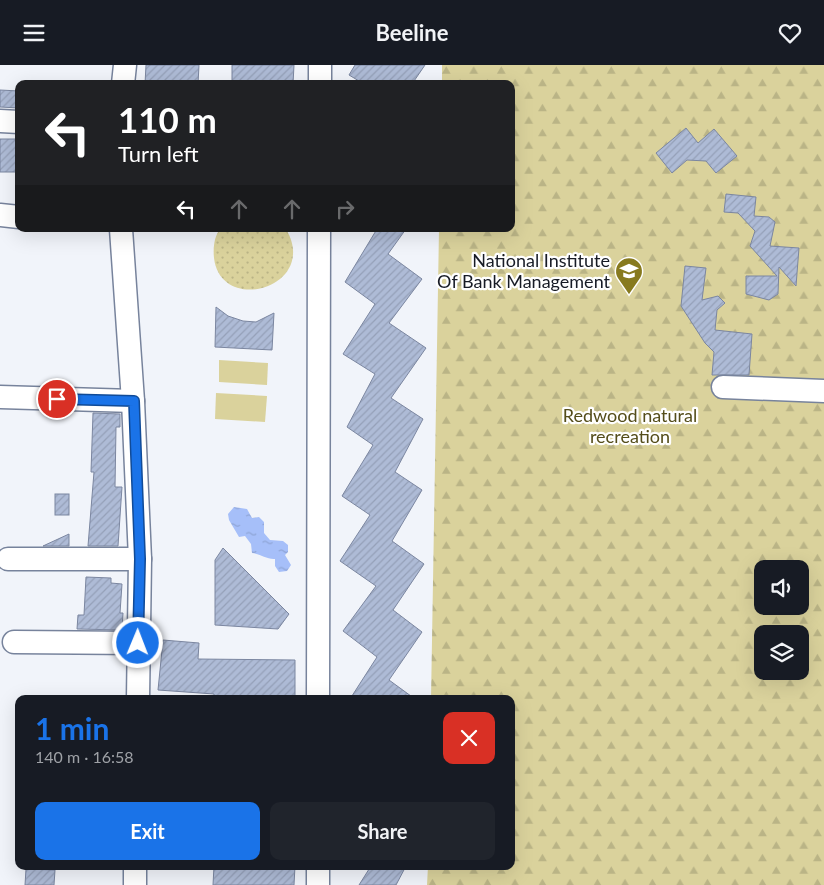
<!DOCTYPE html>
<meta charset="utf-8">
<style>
body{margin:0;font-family:Lato,sans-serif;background:#20242c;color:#f1f3f6;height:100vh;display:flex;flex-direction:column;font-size:19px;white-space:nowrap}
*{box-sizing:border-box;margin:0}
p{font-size:16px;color:#9ea1a6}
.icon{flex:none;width:28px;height:28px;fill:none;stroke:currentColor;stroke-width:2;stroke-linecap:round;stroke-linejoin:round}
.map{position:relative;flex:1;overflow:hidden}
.details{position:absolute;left:15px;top:630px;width:500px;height:175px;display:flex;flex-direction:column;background:#171b24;border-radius:10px;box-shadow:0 5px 20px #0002}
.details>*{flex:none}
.top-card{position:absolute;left:15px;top:15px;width:500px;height:152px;border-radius:10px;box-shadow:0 5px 20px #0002;background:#202124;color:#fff;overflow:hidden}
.tools{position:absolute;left:754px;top:495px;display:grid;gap:10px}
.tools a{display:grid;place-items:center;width:55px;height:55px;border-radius:10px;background:#171b24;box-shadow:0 5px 20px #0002;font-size:25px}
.pin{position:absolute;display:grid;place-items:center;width:42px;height:42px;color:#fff;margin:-21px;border:2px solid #fff;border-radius:50%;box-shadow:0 1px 5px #0007}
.me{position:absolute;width:55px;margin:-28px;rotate:1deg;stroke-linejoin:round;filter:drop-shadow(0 0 4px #0008)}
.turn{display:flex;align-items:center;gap:18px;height:105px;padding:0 20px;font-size:22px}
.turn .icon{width:65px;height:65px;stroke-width:2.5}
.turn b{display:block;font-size:35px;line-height:42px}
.lanes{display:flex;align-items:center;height:48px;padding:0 20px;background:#0003;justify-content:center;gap:25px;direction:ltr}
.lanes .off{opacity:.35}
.round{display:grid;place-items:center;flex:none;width:52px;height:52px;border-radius:10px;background:#20242c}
.summary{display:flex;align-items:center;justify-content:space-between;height:85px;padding:0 20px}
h1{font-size:30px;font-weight:700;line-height:38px;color:#1a73e8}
.cta{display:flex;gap:10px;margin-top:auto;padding:10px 20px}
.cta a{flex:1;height:58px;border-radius:10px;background:#1a73e8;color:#fff;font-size:20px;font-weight:700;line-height:58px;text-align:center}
.cta a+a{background:#20242c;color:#f1f3f6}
header{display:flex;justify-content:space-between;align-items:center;height:65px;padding:0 20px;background:#171b24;font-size:22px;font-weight:700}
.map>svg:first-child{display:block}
</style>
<header><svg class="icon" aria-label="menu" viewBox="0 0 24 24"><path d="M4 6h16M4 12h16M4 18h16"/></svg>Beeline<svg class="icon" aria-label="heart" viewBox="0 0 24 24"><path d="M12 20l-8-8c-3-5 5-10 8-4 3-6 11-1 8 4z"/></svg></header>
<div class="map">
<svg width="824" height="820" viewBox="0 0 824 820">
<defs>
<pattern id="forest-firs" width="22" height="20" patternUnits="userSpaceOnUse" patternTransform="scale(1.25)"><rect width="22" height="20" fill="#dad29c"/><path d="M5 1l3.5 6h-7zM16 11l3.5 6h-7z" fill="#bab486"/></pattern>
<pattern id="park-dots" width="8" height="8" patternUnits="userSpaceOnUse" patternTransform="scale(1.25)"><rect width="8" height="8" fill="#dad29c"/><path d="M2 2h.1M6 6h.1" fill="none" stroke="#bab486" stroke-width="1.8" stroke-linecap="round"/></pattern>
<pattern id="water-ripples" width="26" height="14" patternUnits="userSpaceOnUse" patternTransform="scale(1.25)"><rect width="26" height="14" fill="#a6bff9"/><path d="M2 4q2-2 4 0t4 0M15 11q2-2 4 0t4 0" fill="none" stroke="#8ea4d5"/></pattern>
<pattern id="building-hatch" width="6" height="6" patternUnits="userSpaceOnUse" patternTransform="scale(1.25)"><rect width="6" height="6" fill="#aebbd6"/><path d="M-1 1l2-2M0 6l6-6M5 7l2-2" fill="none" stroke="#95a0b8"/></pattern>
</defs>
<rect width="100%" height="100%" fill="#f1f4fa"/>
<path fill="url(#forest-firs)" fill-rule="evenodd" d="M442 0H824V820H427L428 801H511V634H431L439 164H511V19H442ZM762 504H800V541H762ZM762 569H800V606H762Z"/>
<path fill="url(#park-dots)" d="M220 164H286C320 222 221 251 214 193 213 183 214 172 220 164Z"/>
<g fill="#dad29c">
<path d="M219 295 268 298 267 320 219 317Z"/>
<path d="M216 328 267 331 265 357 215 354Z"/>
</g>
<path fill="url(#water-ripples)" d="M234 442 247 444 252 453 259 452 264 457V468L270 475 283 476 288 480V487L285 490 291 500 287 506 279 507 275 501V494C268 495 260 489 252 488L251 479 245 471 239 472 229 455 228 449Z"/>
<g fill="url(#building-hatch)" stroke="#7b86a0">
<path d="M146 0H199L198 19H145Z"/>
<path d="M232 0H294L293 19H232Z"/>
<path d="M355 0H425L412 19H364L349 10Z"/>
<path d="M0 25 19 26V43L0 42Z"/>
<path d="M686 63 698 78 714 64 737 91 716 108 706 96 687 95 672 108 656 88Z"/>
<rect x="0" y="74" width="19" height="33"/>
<path d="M726 129 756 132 754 151 769 152 775 157 770 181 799 183 796 221 779 202 778 229 769 235 746 229V211H777L750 181 755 166 738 148 724 147Z"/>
<path d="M377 164H406L388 189 422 214 389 258 426 283 391 333 423 354 395 407 422 425 392 476 424 499 393 545 422 567 389 615 415 634H350L377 592 343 566 376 521 340 496 370 450 342 431 373 380 347 362 375 309 343 289 375 239 345 217Z"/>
<path d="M685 201 706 203 702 235 718 231 725 238 717 245 715 265 752 269 749 310H712L714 287 705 278 681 241Z"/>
<path d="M216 242 228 251 243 256 256 257 274 248 272 285 215 282Z"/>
<path d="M93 348 120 349V362H116L115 422H122L118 481H88L94 407H91Z"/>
<rect x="55" y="429" width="14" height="21"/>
<path d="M69 469V481H43Z"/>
<path d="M223 483 289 549 278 564 215 560V495Z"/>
<path d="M86 512 111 513V518L122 519 120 548H123L122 565 77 564 78 550H84Z"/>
<path d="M163 575 199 578 198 594 295 595V634L214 633V629L158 625Z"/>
<path d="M214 801H295L294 820H213Z"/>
<path d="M371 801H406L396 820H359Z"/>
<path d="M26 804 55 805 54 820H25Z"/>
</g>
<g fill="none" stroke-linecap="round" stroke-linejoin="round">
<g stroke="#77839c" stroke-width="25">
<g id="minor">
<path d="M123 19 125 0"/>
<path d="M320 19V0"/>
<path d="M0 56 19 57"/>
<path d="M0 150 19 152"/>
<path d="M121 164 133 336 140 494 138 634"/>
<path d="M723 322 824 326"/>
<path d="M0 332 133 336"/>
<path d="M8 494H140"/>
<path d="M14 577 139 578"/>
<path d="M318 634 319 164"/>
<path d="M135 820V801"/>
<path d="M318 820V801"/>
</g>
</g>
<use href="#minor" stroke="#fff" stroke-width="22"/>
</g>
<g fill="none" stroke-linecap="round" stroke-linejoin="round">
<g stroke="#114b97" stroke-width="12">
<path id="route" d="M57 334 134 336 140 494 138 578"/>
</g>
<use href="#route" stroke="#1a73e8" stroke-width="9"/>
</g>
<defs>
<g id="university-pin" transform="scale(1.4375)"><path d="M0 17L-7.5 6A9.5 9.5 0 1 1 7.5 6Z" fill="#877a1f" stroke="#fff"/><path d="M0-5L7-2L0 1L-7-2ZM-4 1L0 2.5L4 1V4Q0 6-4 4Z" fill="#fff"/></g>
</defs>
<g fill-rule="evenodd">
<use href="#university-pin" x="629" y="206"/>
</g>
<g text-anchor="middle" stroke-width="4.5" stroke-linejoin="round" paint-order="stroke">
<g font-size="18" fill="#171b25" stroke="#fff" text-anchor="end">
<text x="610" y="202">National Institute<tspan x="610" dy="21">Of Bank Management</tspan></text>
</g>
<g font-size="18" fill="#544d1a" stroke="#fff">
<text x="630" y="357">Redwood natural<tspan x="630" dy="21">recreation</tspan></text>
</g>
</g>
</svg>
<div class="tools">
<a><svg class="icon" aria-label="sound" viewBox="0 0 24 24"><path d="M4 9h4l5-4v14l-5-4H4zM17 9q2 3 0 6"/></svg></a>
<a><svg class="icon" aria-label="layers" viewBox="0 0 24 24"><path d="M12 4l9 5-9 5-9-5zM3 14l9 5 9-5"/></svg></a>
</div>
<div class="pin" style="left:57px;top:334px;background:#d93025"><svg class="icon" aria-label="arrive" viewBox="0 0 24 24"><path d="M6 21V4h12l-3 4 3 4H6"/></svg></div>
<svg class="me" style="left:138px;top:578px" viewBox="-20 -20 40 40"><circle r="17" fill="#1a73e8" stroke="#fff" stroke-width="3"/><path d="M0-11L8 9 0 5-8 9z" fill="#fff"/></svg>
<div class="top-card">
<div class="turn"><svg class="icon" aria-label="left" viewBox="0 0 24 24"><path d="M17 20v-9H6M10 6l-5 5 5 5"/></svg><div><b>110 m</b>Turn left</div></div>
<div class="lanes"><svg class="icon" aria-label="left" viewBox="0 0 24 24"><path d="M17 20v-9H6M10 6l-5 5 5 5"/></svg><svg class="icon off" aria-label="ahead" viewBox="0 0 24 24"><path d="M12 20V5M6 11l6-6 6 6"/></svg><svg class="icon off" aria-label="ahead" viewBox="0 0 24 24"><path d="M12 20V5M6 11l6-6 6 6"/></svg><svg class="icon off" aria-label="right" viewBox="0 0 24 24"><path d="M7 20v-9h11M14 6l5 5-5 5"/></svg></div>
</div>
<section class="details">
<div class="summary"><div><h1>1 min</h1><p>140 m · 16:58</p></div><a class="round" style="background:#d93025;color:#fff"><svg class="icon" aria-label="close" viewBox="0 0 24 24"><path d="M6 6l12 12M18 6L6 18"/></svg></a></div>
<div class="cta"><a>Exit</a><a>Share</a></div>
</section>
</div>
